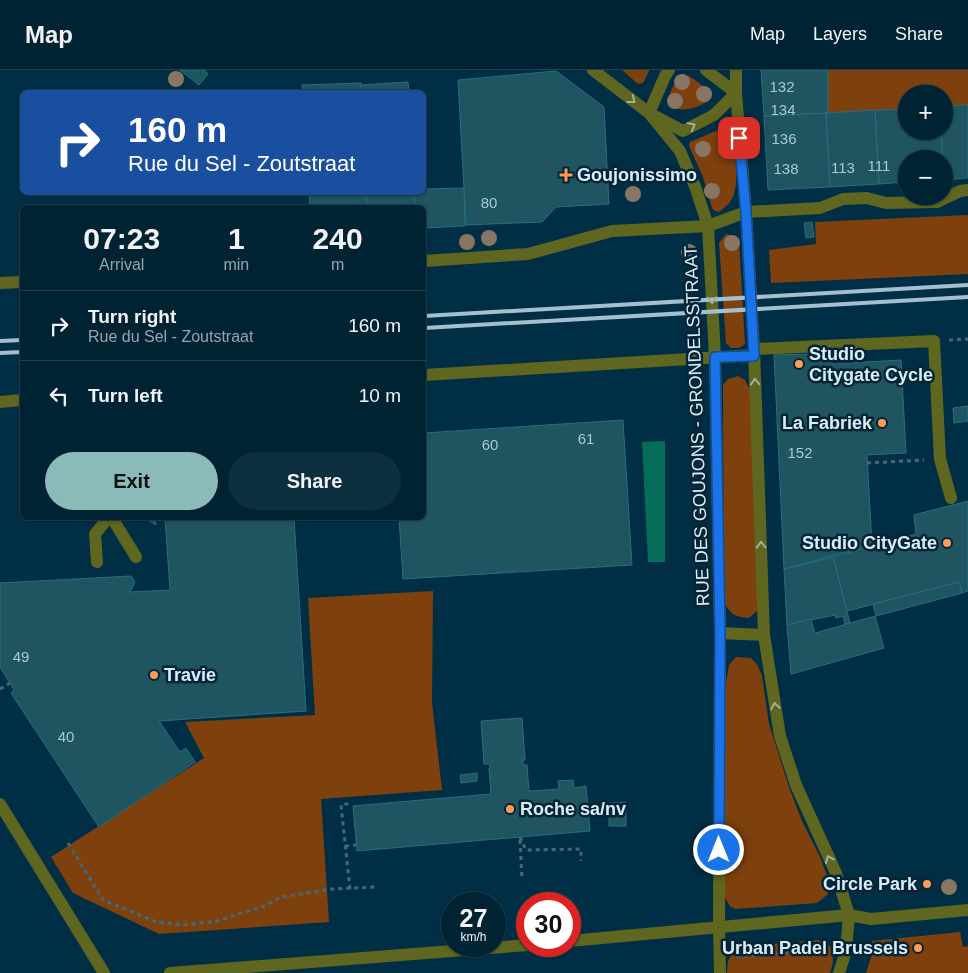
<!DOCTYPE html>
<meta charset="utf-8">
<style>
body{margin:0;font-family:Helvetica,sans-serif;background:#0e2f40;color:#f1f3f6;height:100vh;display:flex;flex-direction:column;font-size:19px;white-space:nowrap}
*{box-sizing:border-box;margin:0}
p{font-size:16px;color:#95a4ac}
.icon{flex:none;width:28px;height:28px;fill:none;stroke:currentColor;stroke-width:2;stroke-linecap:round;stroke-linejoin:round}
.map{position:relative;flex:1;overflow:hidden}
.panel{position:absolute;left:20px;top:135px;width:406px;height:315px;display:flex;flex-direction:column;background:#002334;border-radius:8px;box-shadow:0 1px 4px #0004,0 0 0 1px #22404f}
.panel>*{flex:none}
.hud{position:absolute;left:20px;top:20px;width:406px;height:105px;border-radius:8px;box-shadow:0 1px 4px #0004,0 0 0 1px #22404f;background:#1a4fa0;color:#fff;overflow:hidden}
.tools{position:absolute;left:898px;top:15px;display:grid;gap:10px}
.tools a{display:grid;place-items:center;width:55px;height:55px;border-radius:50%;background:#002334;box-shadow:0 1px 4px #0004,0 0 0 1px #22404f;font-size:25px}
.speed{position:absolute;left:441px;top:822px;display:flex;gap:10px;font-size:25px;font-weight:700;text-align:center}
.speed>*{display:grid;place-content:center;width:65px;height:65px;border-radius:50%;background:#002334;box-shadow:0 1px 4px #0004,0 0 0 1px #22404f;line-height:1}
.speed small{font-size:12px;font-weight:400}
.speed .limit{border:8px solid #d22;background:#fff;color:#111}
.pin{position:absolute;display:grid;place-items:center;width:42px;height:42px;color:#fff;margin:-21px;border-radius:10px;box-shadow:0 2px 8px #0006}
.me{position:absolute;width:55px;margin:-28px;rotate:0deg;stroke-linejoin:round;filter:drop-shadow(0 0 4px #0008)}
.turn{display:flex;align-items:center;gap:18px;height:105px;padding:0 25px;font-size:22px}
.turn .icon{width:65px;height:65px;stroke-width:2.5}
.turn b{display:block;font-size:35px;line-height:42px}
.eta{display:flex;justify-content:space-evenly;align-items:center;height:85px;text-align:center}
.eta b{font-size:30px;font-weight:700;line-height:35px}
.button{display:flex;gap:10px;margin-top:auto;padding:10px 25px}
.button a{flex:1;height:58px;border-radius:30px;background:#8bbbb9;color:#111;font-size:20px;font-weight:700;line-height:58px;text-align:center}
.button a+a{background:#0e2f40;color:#f1f3f6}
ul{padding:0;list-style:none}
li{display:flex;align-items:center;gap:15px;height:70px;padding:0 25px;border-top:1px solid #22404f}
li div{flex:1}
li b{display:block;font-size:19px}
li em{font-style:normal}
header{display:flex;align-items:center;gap:30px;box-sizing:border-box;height:70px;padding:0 25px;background:#002334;border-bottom:1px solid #22404f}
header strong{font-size:24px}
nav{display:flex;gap:28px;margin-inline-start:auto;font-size:18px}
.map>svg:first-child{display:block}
</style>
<header>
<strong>Map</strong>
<nav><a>Map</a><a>Layers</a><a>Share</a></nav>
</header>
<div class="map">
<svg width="968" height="903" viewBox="0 0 968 903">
<rect width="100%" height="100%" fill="#002f45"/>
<g fill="#7e410d">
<path d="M622 0H649V1L643 13 638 14Z"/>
<path d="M828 0H968V35L944 36V24H906V39L828 43Z"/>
<path d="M684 4C696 9 703 16 712 25L711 29C704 35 683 44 674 37 662 29 676 9 684 4Z"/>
<path d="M727 56 731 57C735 72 739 110 734 124 732 132 725 137 719 142L715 141 712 138 703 107 689 76 690 72Z"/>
<path d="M968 145V204L771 213 769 180 816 174 815 152Z"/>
<path d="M726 164 734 166 739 171 745 274 739 278H731L726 273 719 173Z"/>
<path d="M738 306 745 310 750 320 758 540 749 548C735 547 730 544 724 532L723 315 728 309Z"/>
<path d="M433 521 432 633 442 720 321 729 329 852 159 864 73 823 51 787 204 688 185 652 315 645 308 528Z"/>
<path d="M736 587 751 588 757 594 762 606 769 654 790 720 802 751 820 787 829 811V819L827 825 817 833 735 839 730 836 725 828V619L729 595Z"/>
<path d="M960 862 963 877 968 876V903H866L872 885V871Z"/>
<path d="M818 870 832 877 833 892 830 903H727L728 891 734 880 774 874Z"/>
</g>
<path fill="#066d5a" d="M665 371V492H648L642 372Z"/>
<g fill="#1f5561" stroke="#257080">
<path d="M180 0H204L208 4 199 15Z"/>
<path d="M761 0H828V43L764 46Z"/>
<path d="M556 1 604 37 609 134 556 137 542 152 466 155 458 10Z"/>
<path d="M408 12 409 22H361V15Z"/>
<path d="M361 13V22H303L302 15Z"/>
<path d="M968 35V108L944 110 941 61H944V36Z"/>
<path d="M906 39V61H941L943 89H906V112L879 114 875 40Z"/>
<path d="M875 40 879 114 830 117 826 43Z"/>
<path d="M826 43 830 117 768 120 764 46Z"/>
<path d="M464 118 465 156 424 158V138H415L414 122H424V119Z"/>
<path d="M309 122H366L367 138H310Z"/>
<path d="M366 122H414L415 138H367Z"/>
<path d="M812 152 814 167 806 168 804 153Z"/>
<path d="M816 284V290L832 289V294L901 290 906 383 867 385 872 475 784 499 774 285Z"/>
<path d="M968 336V351L954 353 953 338Z"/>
<path d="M623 350 632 495 403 509 399 448H424V363Z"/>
<path d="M968 431V521L962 523 959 512 847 541 833 487 916 464 914 445Z"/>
<path d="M145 448H155L156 455Z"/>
<path d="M165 448H294L306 641 159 651 180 682 186 678 195 692 99 757 11 623 14 620 0 597V513L131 506 135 512 130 522 170 520Z"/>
<path d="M833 487 850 553 845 554 843 546 836 548 835 545 787 555 784 499Z"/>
<path d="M959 512 962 523 876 546 873 534Z"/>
<path d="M875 546 884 578 791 604 787 555 811 549 815 563Z"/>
<path d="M522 648 525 690H523V695H527L529 721 559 719 558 711 573 710 574 718 586 716 590 761 357 781 353 736 491 724 489 698H490V694H484L481 651Z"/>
<path d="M477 703V711L461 713 460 705Z"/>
<path d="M626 732V756H609V733Z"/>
</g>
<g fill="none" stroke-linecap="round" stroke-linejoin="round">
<g stroke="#41697c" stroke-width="3" stroke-dasharray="4 4" stroke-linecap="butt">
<path d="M949 270 968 269"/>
<path d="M867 393 924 390"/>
<path d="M0 619 10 613"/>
<path d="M520 767 526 780 581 779V791"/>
<path d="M520 770 522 809"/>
<path d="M68 773 103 830 157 852 182 855 217 851 264 836 282 827 332 819 377 817"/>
<path d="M345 776 356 775"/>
<path d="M350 819 341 735 352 733"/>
<path d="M736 887 829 880"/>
</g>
<g stroke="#5f661f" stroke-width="12">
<path d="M593 0 649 43 680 81 696 119 708 156 715 287 720 563 719 857 720 903"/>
<path d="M669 0 665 6 649 43 683 61 714 45 736 23"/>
<path d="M706 0 736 23"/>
<path d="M736 0V23L746 142 754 279 764 565 780 666 796 715 836 803 849 845 846 881 839 903"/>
<path d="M424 191 528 184 612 161 708 156 746 142 820 138 843 129 867 128 886 133 937 132 960 121 968 120"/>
<path d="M0 213 22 212"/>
<path d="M754 279 934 271 940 389 951 428"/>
<path d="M424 305 754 285"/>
<path d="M0 332 22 330"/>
<path d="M112 448 136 487"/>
<path d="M97 492 95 464 108 448"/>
<path d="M720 563 764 565"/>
<path d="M0 734 104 903"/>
<path d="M570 871 849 845 871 849 968 840"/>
<path d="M170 903 528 875"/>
</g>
<g stroke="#a4c0d0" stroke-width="4">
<path d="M424 246 968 215"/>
<path d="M424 258 968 227"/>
<path d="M0 271 22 270"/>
<path d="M0 283 22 282"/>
</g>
</g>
<g fill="#887564">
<circle cx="176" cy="9" r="8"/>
<circle cx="682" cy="12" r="8"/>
<circle cx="704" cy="24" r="8"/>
<circle cx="675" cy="31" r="8"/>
<circle cx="703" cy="79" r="8"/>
<circle cx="727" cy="80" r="8"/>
<circle cx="712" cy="121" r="8"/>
<circle cx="633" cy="124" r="8"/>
<circle cx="489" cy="168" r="8"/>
<circle cx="467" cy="172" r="8"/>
<circle cx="732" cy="173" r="8"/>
<circle cx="689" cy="182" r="8"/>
<circle cx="949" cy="817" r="8"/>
</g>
<defs><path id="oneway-chevron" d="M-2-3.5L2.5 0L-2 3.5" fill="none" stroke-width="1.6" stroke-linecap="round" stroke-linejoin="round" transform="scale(1.25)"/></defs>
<g stroke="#a1b199">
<use href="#oneway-chevron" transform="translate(632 30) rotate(38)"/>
<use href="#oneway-chevron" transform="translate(692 56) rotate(-28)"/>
<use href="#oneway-chevron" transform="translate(712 230) rotate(87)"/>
<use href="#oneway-chevron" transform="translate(755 312) rotate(-92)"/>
<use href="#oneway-chevron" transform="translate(761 475) rotate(-92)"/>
<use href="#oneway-chevron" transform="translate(775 636) rotate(-99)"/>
<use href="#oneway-chevron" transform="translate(829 789) rotate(-114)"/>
</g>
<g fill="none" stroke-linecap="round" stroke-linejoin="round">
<g stroke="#114b97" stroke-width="12">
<path id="route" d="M719 780 720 563 715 287 754 286 746 142 739 68"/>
</g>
<use href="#route" stroke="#1a73e8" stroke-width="9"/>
</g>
<g fill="#fd9c56" stroke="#062434" stroke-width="2">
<path d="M563.5 97.5h5v5h5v5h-5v5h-5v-5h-5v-5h5z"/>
<circle cx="799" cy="294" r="5"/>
<circle cx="882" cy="353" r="5"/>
<circle cx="947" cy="473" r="5"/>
<circle cx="154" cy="605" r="5"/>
<circle cx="510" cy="739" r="5"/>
<circle cx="927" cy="814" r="5"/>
<circle cx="918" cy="878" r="5"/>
</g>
<g text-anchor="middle" stroke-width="5" stroke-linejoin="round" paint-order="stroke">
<g font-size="15" fill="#a9c8d5">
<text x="782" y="22">132</text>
<text x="783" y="45">134</text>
<text x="784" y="74">136</text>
<text x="879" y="101">111</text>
<text x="843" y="103">113</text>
<text x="786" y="104">138</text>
<text x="489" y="138">80</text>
<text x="586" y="374">61</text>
<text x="490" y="380">60</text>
<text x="800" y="388">152</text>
<text x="21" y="592">49</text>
<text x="66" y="672">40</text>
</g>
<g font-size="18" font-weight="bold" fill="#d7eefc" stroke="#062434" text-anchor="start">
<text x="577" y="111">Goujonissimo</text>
<text x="809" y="290">Studio<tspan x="809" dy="21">Citygate Cycle</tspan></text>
<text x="872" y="359" text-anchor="end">La Fabriek</text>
<text x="937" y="479" text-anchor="end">Studio CityGate</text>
<text x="164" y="611">Travie</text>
<text x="520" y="745">Roche sa/nv</text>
<text x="917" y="820" text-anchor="end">Circle Park</text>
<text x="908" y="884" text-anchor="end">Urban Padel Brussels</text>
</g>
<g font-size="18" fill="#d7eefc" stroke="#062434">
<text transform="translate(697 356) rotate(-92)" y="6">RUE DES GOUJONS - GRONDELSSTRAAT</text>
</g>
</g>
</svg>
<div class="tools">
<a>+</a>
<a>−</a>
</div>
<div class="speed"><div>27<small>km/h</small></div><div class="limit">30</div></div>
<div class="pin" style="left:739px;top:68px;background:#d93025"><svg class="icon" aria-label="arrive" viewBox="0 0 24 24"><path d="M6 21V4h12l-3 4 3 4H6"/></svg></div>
<svg class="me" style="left:719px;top:780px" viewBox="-20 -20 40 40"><circle r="17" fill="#1a73e8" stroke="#fff" stroke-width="3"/><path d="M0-11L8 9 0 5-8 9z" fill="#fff"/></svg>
<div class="hud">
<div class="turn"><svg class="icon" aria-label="right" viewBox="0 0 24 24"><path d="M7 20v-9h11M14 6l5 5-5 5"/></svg><div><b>160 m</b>Rue du Sel - Zoutstraat</div></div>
</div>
<section class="panel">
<div class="eta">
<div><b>07:23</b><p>Arrival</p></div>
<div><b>1</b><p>min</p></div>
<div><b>240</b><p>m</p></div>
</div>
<ul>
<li><svg class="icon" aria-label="right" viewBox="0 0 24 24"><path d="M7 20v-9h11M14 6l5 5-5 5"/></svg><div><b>Turn right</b><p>Rue du Sel - Zoutstraat</p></div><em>160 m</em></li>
<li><svg class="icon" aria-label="left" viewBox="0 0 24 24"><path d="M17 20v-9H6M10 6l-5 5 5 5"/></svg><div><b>Turn left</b></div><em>10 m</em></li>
</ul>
<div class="button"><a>Exit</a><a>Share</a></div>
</section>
</div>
